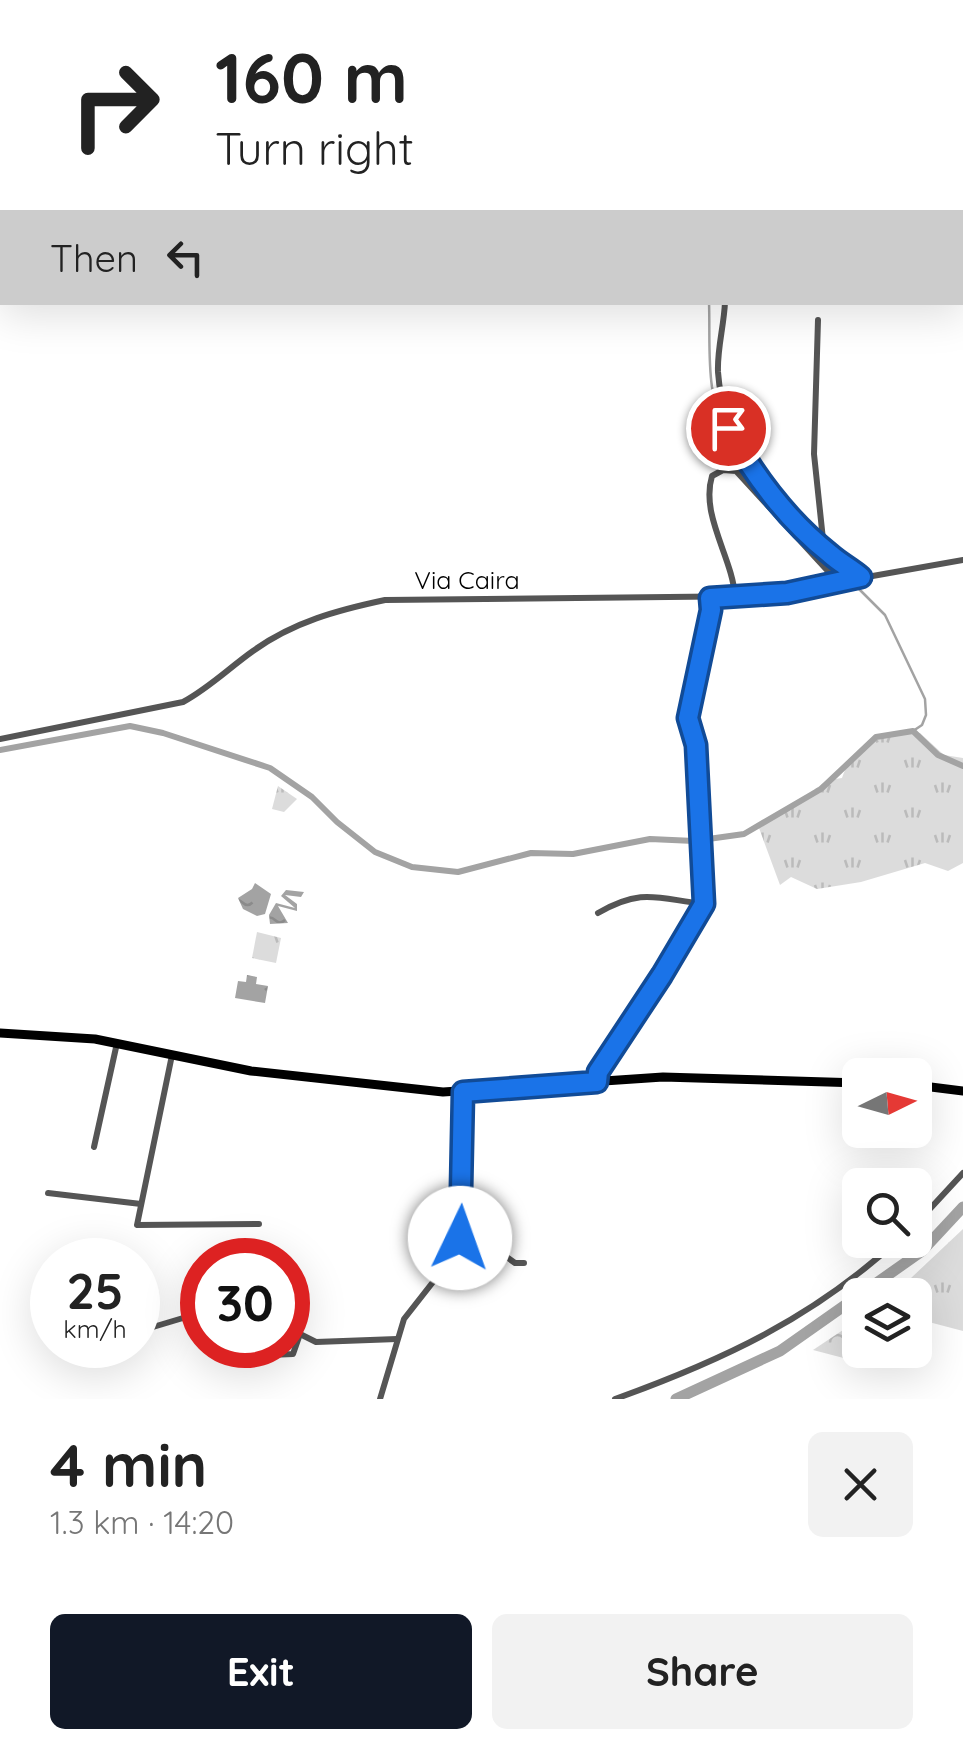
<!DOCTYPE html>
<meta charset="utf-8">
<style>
body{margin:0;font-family:Quicksand,sans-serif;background:#f2f2f2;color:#222;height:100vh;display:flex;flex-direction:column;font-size:38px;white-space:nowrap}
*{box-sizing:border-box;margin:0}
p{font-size:32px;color:#767676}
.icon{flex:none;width:55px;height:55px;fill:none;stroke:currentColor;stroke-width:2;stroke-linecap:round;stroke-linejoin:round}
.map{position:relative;height:1399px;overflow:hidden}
.details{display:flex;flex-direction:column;background:#fff;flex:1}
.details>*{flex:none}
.top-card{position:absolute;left:0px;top:0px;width:965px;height:305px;box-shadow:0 10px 40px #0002;background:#fff;color:#222;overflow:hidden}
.needle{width:65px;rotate:85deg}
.fabs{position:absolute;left:842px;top:1058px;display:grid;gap:20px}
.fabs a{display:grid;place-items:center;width:90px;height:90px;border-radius:15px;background:#fff;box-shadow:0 10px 40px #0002;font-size:50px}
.speed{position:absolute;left:30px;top:1238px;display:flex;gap:20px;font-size:50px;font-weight:700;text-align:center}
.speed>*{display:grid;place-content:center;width:130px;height:130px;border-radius:50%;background:#fff;box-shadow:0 10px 40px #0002;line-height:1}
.speed small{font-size:25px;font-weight:400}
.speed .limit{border:15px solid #d22;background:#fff;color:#111}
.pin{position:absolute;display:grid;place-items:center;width:85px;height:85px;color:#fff;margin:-42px;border:5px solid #fff;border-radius:50%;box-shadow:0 2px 10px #0007}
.me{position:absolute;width:110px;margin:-55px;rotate:3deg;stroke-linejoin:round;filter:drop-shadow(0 0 8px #0008)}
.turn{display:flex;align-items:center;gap:35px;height:210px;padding:0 50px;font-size:45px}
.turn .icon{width:130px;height:130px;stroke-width:2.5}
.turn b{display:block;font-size:70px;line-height:85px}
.then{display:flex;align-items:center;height:95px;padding:0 50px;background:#0003;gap:20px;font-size:38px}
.round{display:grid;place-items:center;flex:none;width:105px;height:105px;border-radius:15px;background:#f2f2f2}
.head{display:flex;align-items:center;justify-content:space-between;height:170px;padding:0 50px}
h1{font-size:60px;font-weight:800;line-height:75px}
.cta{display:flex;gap:20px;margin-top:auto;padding:20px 50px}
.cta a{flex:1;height:115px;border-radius:15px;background:#111827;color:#fff;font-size:40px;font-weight:800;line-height:115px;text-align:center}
.cta a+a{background:#f2f2f2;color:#222}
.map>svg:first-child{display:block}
</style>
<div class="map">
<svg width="963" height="1399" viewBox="0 0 963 1399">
<defs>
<pattern id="grass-tufts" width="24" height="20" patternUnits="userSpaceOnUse" patternTransform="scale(2.5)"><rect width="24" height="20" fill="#dcdcdc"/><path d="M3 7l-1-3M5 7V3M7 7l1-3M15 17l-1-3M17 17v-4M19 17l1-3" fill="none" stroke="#bbb"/></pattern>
<pattern id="forest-crowns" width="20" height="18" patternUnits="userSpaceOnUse" patternTransform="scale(2.5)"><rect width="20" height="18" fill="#dcdcdc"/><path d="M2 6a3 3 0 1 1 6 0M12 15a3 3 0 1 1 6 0" fill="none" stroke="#bbb"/></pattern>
<pattern id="water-ripples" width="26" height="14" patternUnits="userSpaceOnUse" patternTransform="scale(2.5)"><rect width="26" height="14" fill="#a3a3a3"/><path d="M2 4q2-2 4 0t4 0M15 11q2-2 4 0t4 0" fill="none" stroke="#8b8b8b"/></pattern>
</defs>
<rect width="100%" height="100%" fill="#fff"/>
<g fill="url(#grass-tufts)">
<path d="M920 733 944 755 963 758V863L948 871 925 863 861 882 817 889 791 877 780 885 759 828 828 780 842 778C855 740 883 735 920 733Z"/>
<path d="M278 786 297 799 284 812 272 809Z"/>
<path d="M257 932 281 938 276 963 252 958Z"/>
<path d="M963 1229V1331L925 1321 929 1303 915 1300V1295H893Z"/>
</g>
<g fill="url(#forest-crowns)">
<path d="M0 0H186L189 2H2L0 166Z"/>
<path d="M203 0H845L844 2Z"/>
<path d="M852 1324 860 1327V1348L855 1361 813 1350Z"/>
</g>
<g fill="url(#water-ripples)">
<path d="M255 883 271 894 265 914 257 916 243 909 238 898 252 889Z"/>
<path d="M286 890 304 892 301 897 285 895 297 904V911L278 906 288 923 270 924 269 915 276 903 295 908 281 896Z"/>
<path d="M247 975 257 977 256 984 268 986 265 1003 235 998 238 981 246 982Z"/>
</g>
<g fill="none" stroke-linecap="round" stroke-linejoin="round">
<g stroke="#a3a3a3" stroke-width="2.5">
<path d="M481 0 482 2"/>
<path d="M709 302C710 330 708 360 712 387 726 465 787 531 847 577"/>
<path d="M853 583 885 615 925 699 926 715 922 725 913 731"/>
</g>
<path stroke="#a3a3a3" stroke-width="6" d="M0 750 130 726 163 733 270 768 312 797 337 822 375 852 412 867 458 872 531 853 573 854 650 839 694 841 744 834 821 789 876 737 913 731 938 755 963 766"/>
<path stroke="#a3a3a3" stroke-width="11" d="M676 1399 780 1351 922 1251 963 1207"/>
<g stroke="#555" stroke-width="6">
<path d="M962 47 963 46"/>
<path d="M725 302C724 326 717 349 718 372 723 446 774 509 829 554 839 562 851 569 861 577"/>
<path d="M818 320 814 454 824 549"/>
<path d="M735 597C733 558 700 516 712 476L723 470 736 471 837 581"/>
<path d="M0 739 183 702C209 688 229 668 253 651 293 622 338 610 385 600L760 596 963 560"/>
<path d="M598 913C643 887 658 899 704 904"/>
<path d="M172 1055 137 1225 259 1224"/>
<path d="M597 1082 598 1072 662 975 704 904 696 745 689 718 711 610 710 598"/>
<path d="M94 1147 117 1043"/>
<path d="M48 1193 141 1204"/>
<path d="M915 1225 963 1173"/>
<path d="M461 1233 490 1245 515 1263H524"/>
<path d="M153 1327 183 1318 202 1322"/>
<path d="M288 1328 316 1342 397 1339"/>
<path d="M269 1355 293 1354 300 1334"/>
<path d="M380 1399 404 1319 433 1282 461 1233 463 1092"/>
<path d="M615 1399C723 1360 813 1318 898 1240"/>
</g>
<g stroke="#000" stroke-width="9">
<path d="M0 1033 95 1039 251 1071 443 1092 663 1077 860 1083"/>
<path d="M915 1085 963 1091"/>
</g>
</g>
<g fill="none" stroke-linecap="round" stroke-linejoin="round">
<g stroke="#114b97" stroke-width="25">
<path id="route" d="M460 1238 463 1092 597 1082 598 1072 662 975 704 904 696 745 688 718 711 610 710 598 787 593 861 577C852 569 840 563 830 554 787 520 754 476 728 428"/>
</g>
<use href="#route" stroke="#1a73e8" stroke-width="18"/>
</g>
<g text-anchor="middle" stroke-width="8" stroke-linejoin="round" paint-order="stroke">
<g font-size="25" fill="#000" stroke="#fff">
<text x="467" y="589">Via Caira</text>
</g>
</g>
</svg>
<div class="fabs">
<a><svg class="needle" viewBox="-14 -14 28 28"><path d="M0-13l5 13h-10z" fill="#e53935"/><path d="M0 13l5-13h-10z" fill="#767676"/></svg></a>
<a><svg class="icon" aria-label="search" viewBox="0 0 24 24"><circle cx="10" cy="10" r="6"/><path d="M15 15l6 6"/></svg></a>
<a><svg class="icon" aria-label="layers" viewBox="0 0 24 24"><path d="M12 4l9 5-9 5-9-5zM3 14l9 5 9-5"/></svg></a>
</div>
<div class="speed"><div>25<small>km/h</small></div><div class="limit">30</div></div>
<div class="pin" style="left:728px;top:428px;background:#d93025"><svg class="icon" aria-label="arrive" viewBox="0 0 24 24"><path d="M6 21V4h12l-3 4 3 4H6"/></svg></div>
<svg class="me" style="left:460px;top:1238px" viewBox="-20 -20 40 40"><circle r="19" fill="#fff"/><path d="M0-13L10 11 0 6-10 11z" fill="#1a73e8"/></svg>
<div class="top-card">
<div class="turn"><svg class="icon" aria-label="right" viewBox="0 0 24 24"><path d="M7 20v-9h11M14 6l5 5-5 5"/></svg><div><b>160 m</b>Turn right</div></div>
<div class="then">Then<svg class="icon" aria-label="left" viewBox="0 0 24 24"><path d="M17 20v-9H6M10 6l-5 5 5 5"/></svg></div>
</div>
</div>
<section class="details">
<div class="head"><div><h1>4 min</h1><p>1.3 km · 14:20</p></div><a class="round"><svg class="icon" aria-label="close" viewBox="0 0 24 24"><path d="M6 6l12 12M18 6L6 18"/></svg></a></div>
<div class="cta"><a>Exit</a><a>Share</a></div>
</section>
